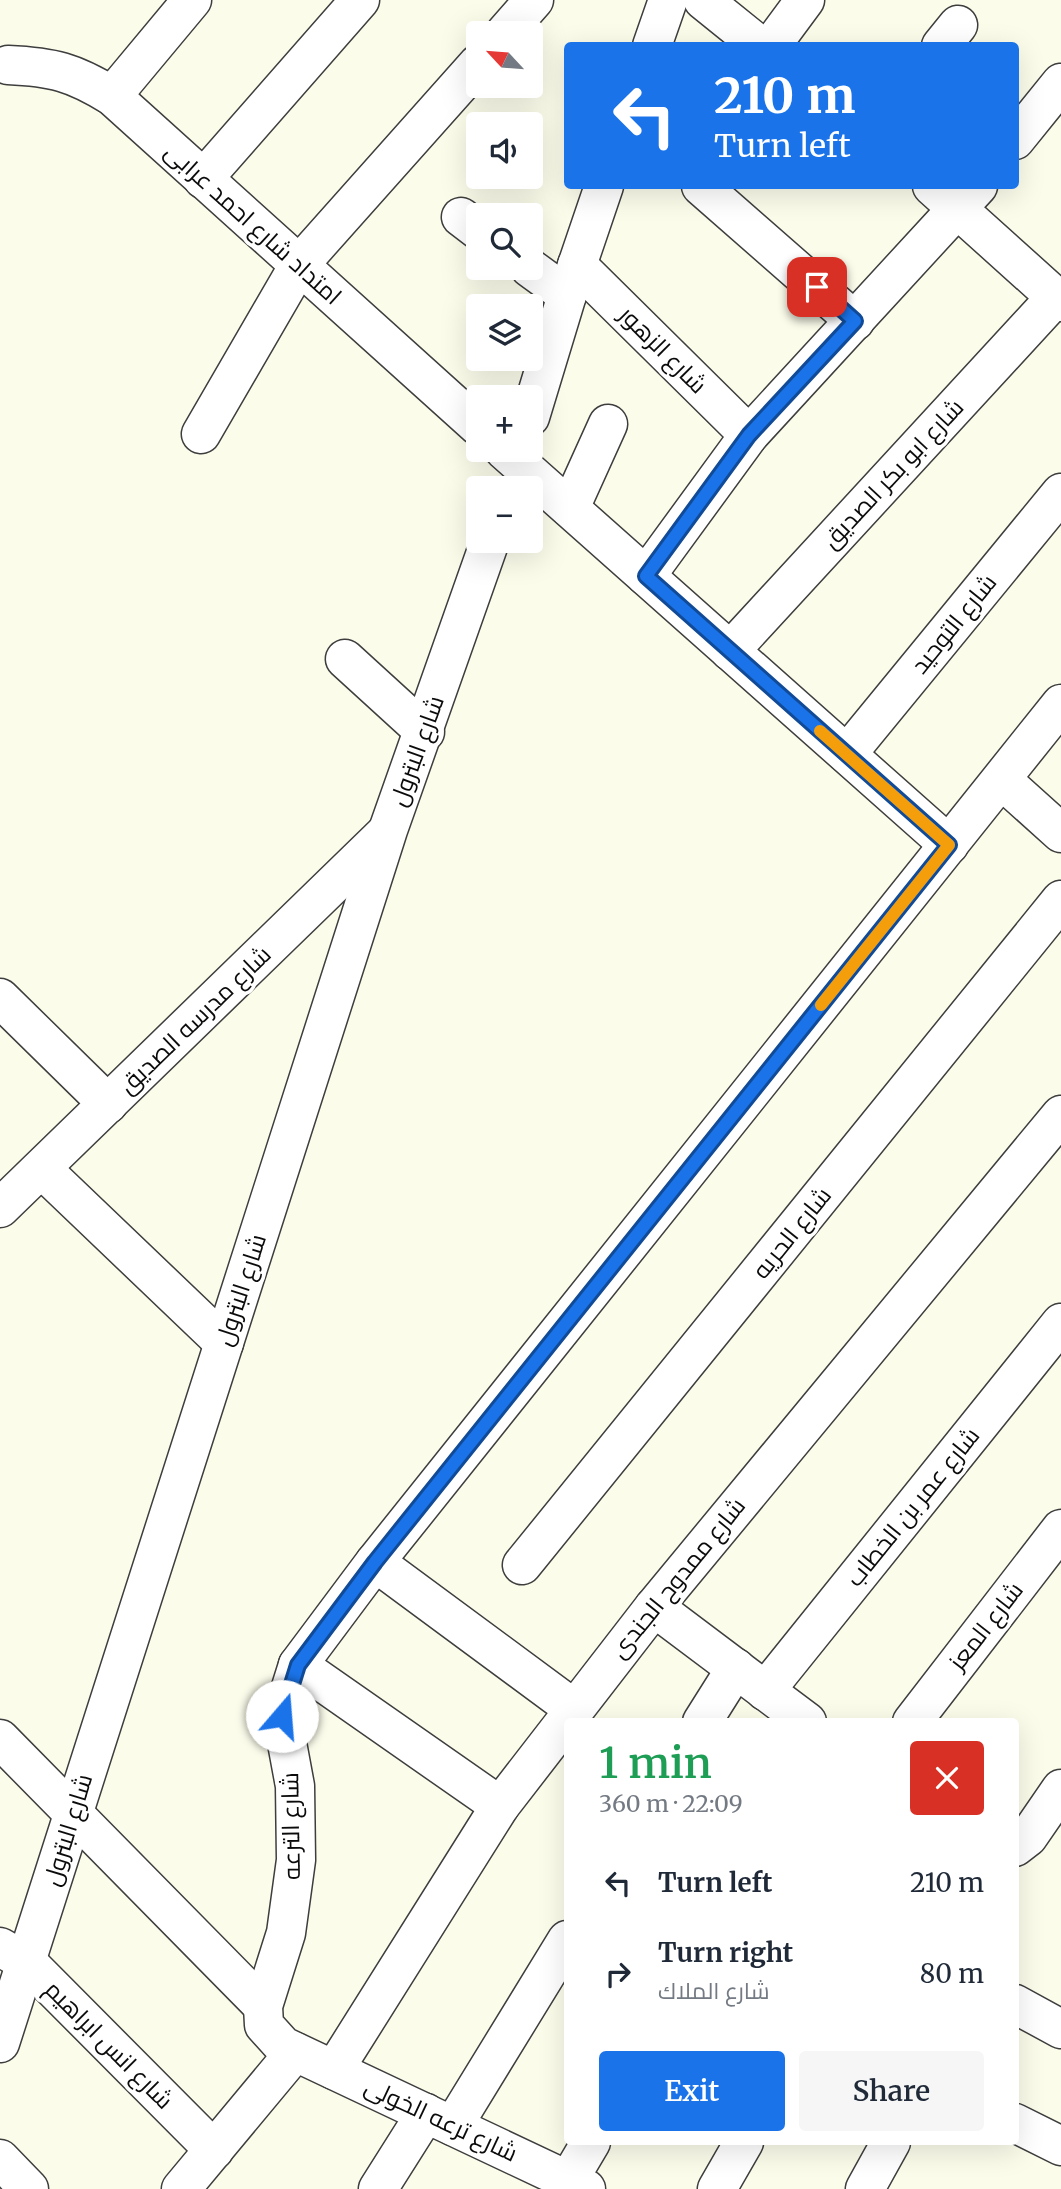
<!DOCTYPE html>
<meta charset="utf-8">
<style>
body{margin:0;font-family:Merriweather,Cairo,serif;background:#f6f6f7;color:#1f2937;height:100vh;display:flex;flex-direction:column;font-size:26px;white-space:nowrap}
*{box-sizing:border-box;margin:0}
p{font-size:23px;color:#747a83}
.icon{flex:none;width:38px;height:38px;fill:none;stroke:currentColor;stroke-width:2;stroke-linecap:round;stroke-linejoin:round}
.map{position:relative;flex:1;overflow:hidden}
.panel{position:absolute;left:564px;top:1718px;width:455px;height:427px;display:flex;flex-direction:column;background:#fff;border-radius:7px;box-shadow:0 7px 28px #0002}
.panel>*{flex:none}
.top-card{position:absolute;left:564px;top:42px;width:455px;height:147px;border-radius:7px;box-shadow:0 7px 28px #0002;background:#1a73e8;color:#fff;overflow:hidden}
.needle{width:46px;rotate:296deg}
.controls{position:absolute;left:466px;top:21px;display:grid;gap:14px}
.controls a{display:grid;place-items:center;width:77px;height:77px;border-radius:7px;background:#fff;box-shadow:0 7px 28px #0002;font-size:35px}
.pin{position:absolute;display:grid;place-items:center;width:60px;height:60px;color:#fff;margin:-30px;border-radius:14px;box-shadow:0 4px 10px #0006}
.me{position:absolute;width:77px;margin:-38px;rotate:18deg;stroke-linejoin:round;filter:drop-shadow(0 0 5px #0008)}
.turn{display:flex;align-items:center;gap:24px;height:147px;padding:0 35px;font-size:32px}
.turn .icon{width:91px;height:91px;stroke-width:2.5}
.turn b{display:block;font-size:49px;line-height:60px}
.round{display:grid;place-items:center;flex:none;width:74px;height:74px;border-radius:7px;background:#f6f6f7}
.headline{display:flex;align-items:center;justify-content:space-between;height:119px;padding:0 35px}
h1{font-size:42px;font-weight:600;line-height:52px;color:#1e9e55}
.primary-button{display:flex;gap:14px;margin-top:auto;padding:14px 35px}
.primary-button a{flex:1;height:80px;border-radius:7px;background:#1a73e8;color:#fff;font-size:28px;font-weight:600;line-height:80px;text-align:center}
.primary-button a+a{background:#f6f6f7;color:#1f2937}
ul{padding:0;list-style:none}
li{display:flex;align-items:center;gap:21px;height:91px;padding:0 35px}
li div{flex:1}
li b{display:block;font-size:26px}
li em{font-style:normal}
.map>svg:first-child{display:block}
</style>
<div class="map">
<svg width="1061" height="2189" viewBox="0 0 1061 2189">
<rect width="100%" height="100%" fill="#fcfceb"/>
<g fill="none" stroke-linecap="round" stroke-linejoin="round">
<g stroke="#3e3e3e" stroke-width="41">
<g id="street">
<path d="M703 0 760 46"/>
<path d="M505 33 534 0"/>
<path d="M652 46 668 0"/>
<path d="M771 46 805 0"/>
<path d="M941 46 958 25"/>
<path d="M8 65C53 67 73 72 112 96L478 426"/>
<path d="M112 96 192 0"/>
<path d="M1015 140 1061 83"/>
<path d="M203 179 360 0"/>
<path d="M701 186 855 321"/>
<path d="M932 186 1061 302"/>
<path d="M461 217 478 230"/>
<path d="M577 265 749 435"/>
<path d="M530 268 567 295"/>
<path d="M530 417 567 295 604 186"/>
<path d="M201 434 299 265 478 64"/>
<path d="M504 450 949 845"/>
<path d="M570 508 608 424"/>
<path d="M646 576 749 435 978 186"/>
<path d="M730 651 1056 297"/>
<path d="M345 659 425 732"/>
<path d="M847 754 1061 493"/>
<path d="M1002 780 1061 833"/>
<path d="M0 998 108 1104"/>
<path d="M42 1169 224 1343"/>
<path d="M0 1208 385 834"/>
<path d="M375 1562 574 1709"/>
<path d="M522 1565 1061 900"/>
<path d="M654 1607 807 1722"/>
<path d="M298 1665 500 1806"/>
<path d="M765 1691 1061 1323"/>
<path d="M702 1722 736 1668"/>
<path d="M912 1722 1061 1529"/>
<path d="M0 1739 263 2006"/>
<path d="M1015 1847 1028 1837 1061 1789"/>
<path d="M0 1947 28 1963 214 2150"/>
<path d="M1015 2004 1061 2029"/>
<path d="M0 2043 388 830 490 541"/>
<path d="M334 2070 500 1806 654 1607 1061 1115"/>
<path d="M1015 2123 1061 2146"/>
<path d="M453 2126 567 1940"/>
<path d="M0 2159 29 2189"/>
<path d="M568 2181 591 2142"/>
<path d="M181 2189 295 2052"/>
<path d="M378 2189 426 2113"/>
<path d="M586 2189 283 2046 264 2025 263 2006 286 1933 296 1860 295 1786 282 1716 298 1665 375 1562 1061 704"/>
<path d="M717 2189 744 2142"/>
<path d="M865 2189 891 2142"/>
</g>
</g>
<use href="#street" stroke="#fff" stroke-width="38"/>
</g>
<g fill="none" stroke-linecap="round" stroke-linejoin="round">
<g stroke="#114b97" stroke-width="18">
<path id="route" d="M282 1716 298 1665 375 1562 949 845 646 576 749 435 855 321 817 287"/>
</g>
<use href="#route" stroke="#1a73e8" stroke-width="12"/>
<path stroke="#f59e0b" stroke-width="12" d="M820 731 949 845 821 1005"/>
</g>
<g text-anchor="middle" stroke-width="7" stroke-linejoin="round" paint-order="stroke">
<g font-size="24" fill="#0b0b0b" stroke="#fff">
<text transform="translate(253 224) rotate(42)" y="8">امتداد شارع احمد عرابى</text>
<text transform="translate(663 350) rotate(45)" y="8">شارع الزهور</text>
<text transform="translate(893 474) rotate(-47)" y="8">شارع ابو بكر الصديق</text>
<text transform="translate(954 624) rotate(-51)" y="8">شارع التوحيد</text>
<text transform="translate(417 751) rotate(-70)" y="8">شارع البترول</text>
<text transform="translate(195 1020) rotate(-44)" y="8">شارع مدرسه الصديق</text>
<text transform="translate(792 1233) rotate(-51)" y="8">شارع الحريه</text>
<text transform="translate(241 1290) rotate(-72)" y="8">شارع البترول</text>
<text transform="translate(913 1507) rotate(-51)" y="8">شارع عمر بن الخطاب</text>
<text transform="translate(678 1578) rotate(-51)" y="8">شارع ممدوح الجندى</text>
<text transform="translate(986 1626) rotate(-52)" y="8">شارع المعز</text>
<text transform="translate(291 1826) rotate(-91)" y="8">شارع الترعه</text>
<text transform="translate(68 1830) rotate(-73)" y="8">شارع البترول</text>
<text transform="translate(109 2045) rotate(45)" y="8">شارع انس ابراهيم</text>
<text transform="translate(441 2120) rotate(25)" y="8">شارع ترعه الخولى</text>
</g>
</g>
</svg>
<div class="controls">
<a><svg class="needle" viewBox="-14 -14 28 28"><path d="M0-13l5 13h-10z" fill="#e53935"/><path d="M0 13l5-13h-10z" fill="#747a83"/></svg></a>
<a><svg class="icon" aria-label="sound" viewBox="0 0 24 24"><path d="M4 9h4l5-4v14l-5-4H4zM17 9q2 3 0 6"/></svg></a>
<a><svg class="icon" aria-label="search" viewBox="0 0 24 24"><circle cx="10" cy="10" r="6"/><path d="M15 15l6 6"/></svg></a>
<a><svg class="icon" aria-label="layers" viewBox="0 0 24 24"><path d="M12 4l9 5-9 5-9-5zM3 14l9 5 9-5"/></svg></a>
<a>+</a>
<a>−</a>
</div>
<div class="pin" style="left:817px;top:287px;background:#d93025"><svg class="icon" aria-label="arrive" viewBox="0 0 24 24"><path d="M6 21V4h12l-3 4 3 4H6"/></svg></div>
<svg class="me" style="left:282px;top:1716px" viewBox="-20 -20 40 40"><circle r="19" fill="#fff"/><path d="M0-13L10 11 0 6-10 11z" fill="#1a73e8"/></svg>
<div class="top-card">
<div class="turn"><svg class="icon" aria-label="left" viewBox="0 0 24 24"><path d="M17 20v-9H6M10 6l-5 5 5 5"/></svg><div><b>210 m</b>Turn left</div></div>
</div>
<section class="panel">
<div class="headline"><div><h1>1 min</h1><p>360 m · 22:09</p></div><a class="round" style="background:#d93025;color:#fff"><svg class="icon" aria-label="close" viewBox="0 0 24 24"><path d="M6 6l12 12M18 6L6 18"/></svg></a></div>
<ul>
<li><svg class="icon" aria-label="left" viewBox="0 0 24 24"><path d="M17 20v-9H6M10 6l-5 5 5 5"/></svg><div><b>Turn left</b></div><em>210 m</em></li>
<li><svg class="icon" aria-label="right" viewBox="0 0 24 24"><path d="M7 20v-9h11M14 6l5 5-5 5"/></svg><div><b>Turn right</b><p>شارع الملاك</p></div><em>80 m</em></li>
</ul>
<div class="primary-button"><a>Exit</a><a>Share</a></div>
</section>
</div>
